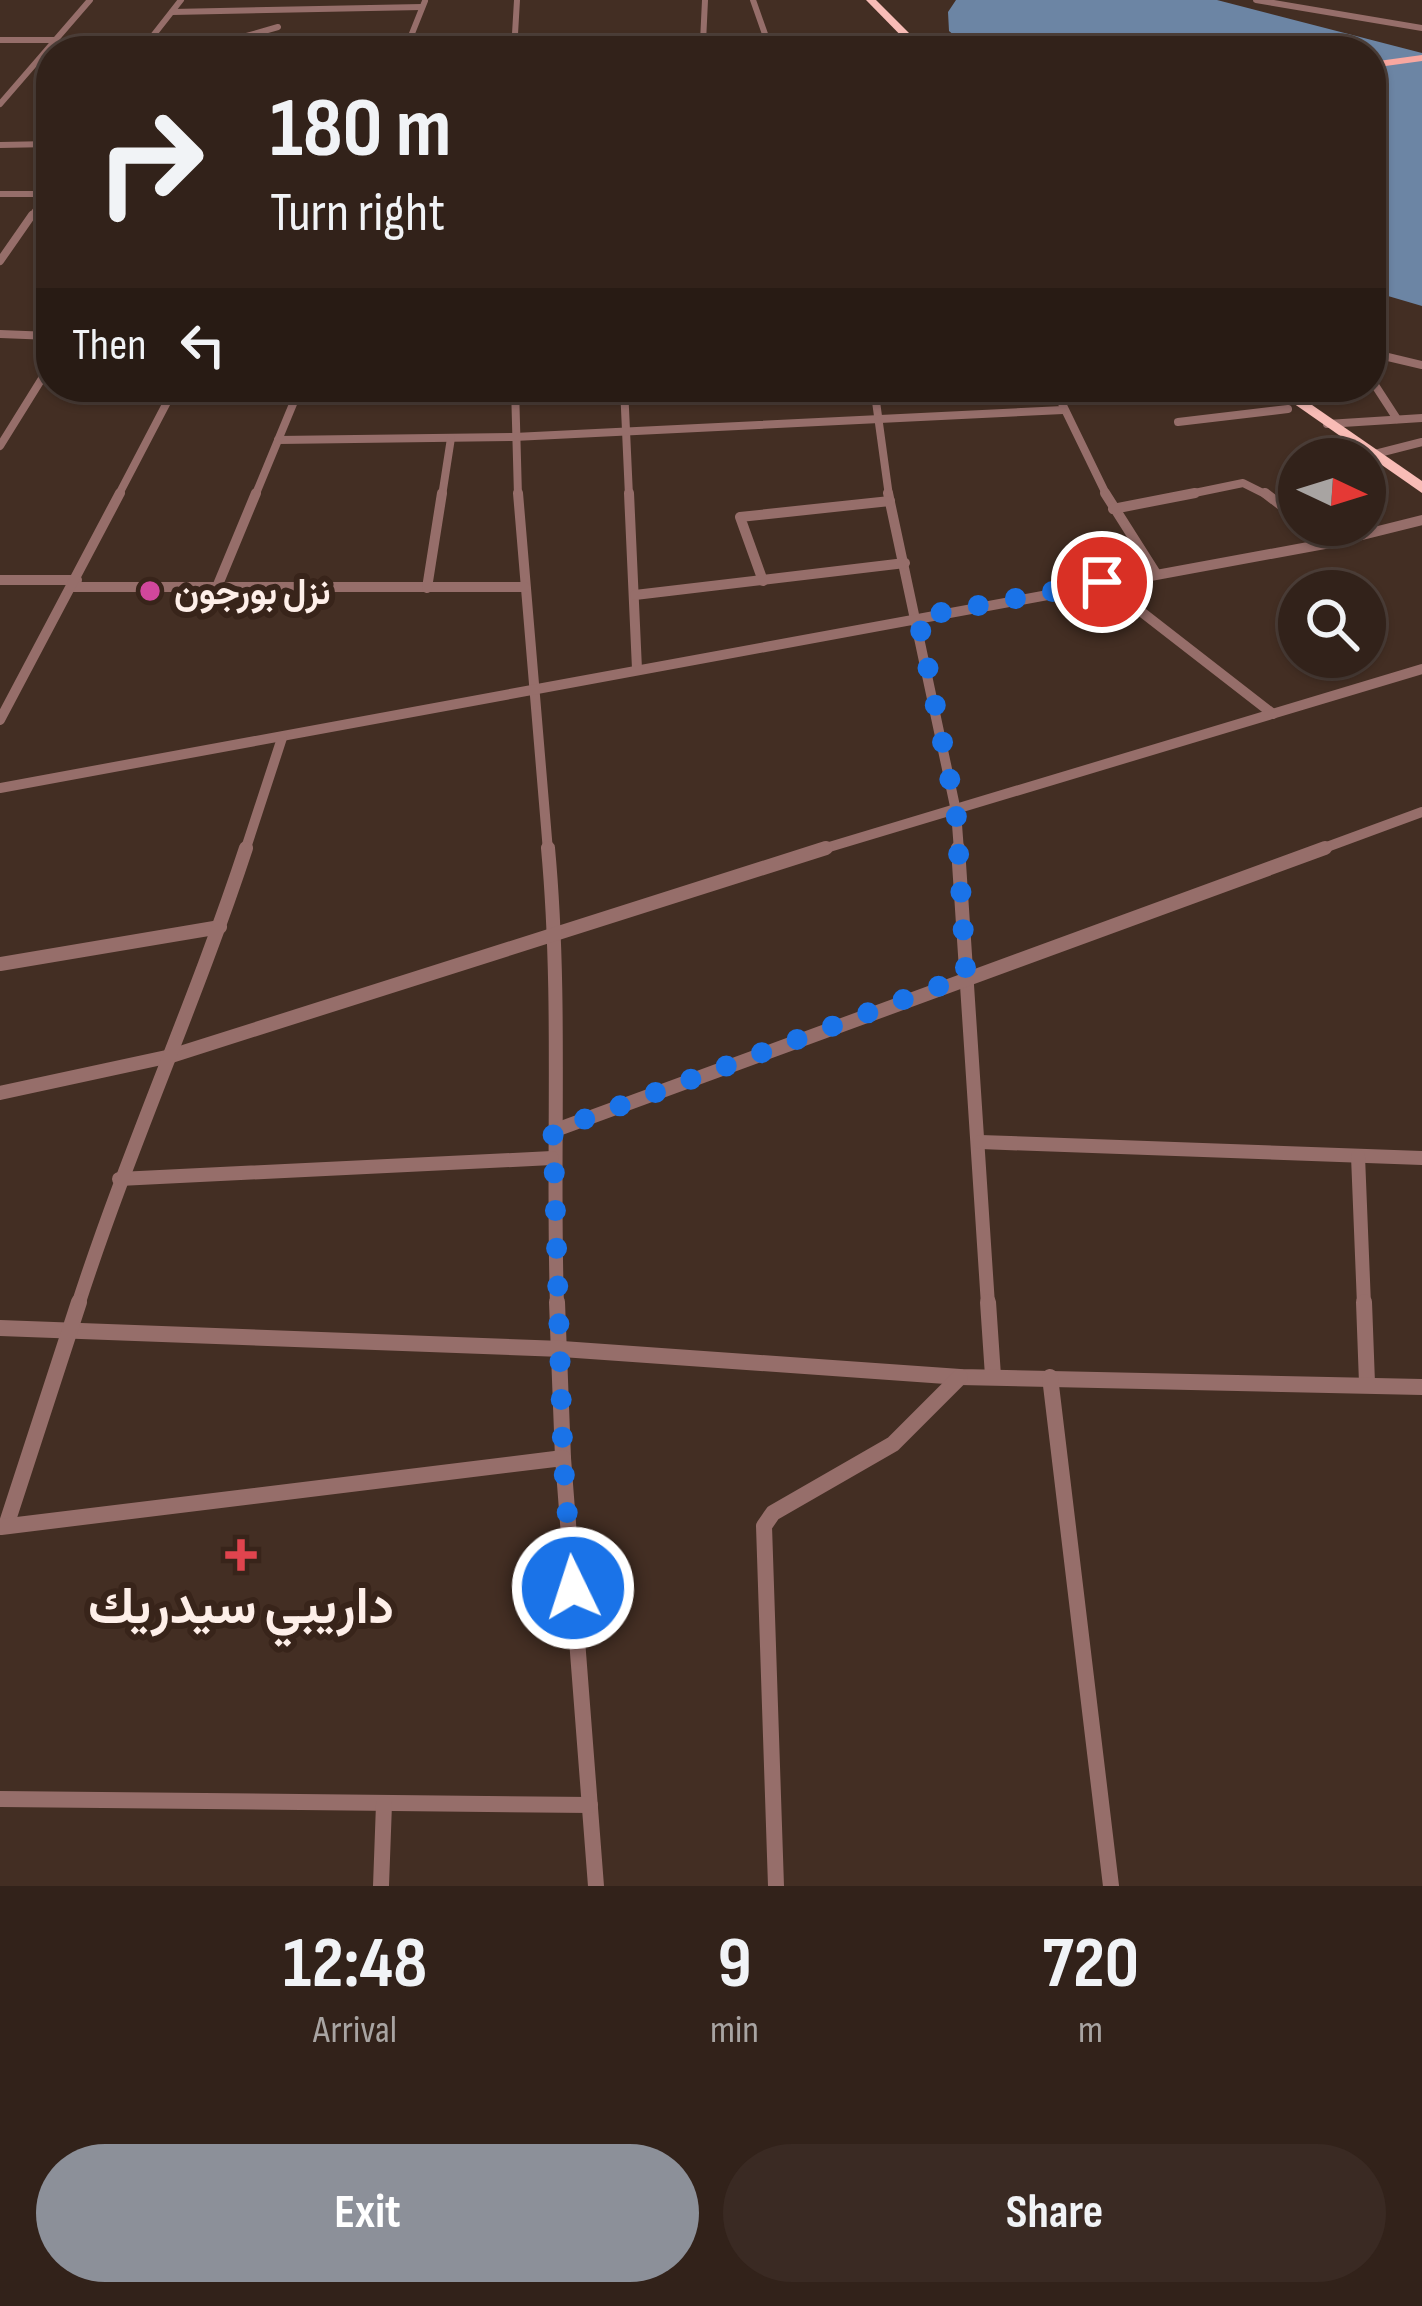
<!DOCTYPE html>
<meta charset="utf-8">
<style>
body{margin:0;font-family:"Sofia Sans Condensed",Vazirmatn,sans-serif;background:#3a2a23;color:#f1f3f6;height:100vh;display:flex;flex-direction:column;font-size:45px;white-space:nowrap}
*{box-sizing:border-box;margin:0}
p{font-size:39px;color:#a8a4a2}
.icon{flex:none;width:66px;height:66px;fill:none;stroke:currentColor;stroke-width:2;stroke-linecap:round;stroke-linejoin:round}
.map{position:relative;height:1886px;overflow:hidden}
.sheet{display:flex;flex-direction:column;background:#32221a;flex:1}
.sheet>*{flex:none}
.hud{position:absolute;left:36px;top:36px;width:1350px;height:366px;border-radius:48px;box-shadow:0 3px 9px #0004,0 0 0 3px #4d3f39;background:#32221a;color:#f1f3f6;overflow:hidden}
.needle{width:78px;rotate:94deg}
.controls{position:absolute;left:1278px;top:438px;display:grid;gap:24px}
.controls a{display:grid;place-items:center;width:108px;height:108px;border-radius:50%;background:#32221a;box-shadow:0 3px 9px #0004,0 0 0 3px #4d3f39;font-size:60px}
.pin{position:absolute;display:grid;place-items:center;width:102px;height:102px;color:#fff;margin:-51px;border:6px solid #fff;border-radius:50%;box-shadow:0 3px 12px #0007}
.me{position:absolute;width:132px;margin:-66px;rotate:356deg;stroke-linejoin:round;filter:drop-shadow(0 0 9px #0008)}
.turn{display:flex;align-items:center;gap:42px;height:252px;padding:0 36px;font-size:54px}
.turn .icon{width:156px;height:156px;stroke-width:2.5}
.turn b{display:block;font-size:84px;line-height:102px}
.then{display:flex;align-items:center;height:114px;padding:0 36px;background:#0003;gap:24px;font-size:45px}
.eta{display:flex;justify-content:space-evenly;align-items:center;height:204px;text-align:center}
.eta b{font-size:72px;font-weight:700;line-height:84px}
.primary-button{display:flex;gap:24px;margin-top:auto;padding:24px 36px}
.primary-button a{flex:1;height:138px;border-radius:72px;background:#8c9099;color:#fff;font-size:48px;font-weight:700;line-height:138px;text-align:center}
.primary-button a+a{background:#3a2a23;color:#f1f3f6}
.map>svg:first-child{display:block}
</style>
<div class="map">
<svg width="1422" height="1886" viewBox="0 0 1422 1886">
<rect width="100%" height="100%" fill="#432e23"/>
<path fill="#6c85a4" d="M956 0H1217L1422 53V306L1371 291V51H973L949 31 948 12Z"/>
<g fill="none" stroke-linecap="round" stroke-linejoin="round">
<g stroke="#966e6a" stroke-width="6">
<path d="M705 0 703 42 707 51"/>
<path d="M753 0 771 51"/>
<path d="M1256 0 1422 28"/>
<path d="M172 12 422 7"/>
<path d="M0 40H56"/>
<path d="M141 51 181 0"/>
<path d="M233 51 243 37 278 27"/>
<path d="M405 51 425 1"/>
<path d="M446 51 897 36"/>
<path d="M514 51 517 0"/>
<path d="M0 104 90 0"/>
<path d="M0 145 51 144"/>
<path d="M0 194H50"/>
<path d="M30 218 47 194"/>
</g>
<g stroke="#966e6a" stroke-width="8">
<path d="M0 261 32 215"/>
<path d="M0 334 51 336"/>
<path d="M1371 353 1422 365"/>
<path d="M1371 379 1397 419"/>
<path d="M495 387H509"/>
<path d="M515 387 518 496"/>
<path d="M624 387 629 496"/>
<path d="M874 387 889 496"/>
<path d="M1054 387 1107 496"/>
<path d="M1178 422 1288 409"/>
<path d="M1327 424 1422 418"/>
<path d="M278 440 514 437 1063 410"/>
<path d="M0 446 51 364"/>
<path d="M1371 455 1422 442"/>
<path d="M118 496 175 387"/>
<path d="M255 496 300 387"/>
<path d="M442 496 451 438"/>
<path d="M1180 496 1243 483 1269 496"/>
</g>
<g stroke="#966e6a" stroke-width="10">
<path d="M518 493 548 851"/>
<path d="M629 493 637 669"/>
<path d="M888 493 956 811 959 851"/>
<path d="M1105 493 1155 572"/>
<path d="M1265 493 1299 519"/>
<path d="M1113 509 1195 493"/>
<path d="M1307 525 1330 543"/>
<path d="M0 580H77"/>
<path d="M763 581 740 517 890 501"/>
<path d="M1103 582 1273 714"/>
<path d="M73 587H525"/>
<path d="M217 587 256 493"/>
<path d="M427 588 442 493"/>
<path d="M635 595 905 563"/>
<path d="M0 720 120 493"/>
<path d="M0 788 1330 543 1422 520"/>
<path d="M245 851 282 738"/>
<path d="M816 851 1422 669"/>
<path d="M1316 851 1422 812"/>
</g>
<g stroke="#966e6a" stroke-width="14">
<path d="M548 848C562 999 552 1153 557 1305"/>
<path d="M958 848 988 1305"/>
<path d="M0 964 220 927"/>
<path d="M0 1093 171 1056 826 848"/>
<path d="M553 1131 1325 848"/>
<path d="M980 1142 1422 1158"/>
<path d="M1358 1156 1364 1305"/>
<path d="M119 1179 552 1158"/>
<path d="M78 1305C128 1150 195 1003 246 848"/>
</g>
<g stroke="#966e6a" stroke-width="16">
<path d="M557 1302 563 1458 596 1886"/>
<path d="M988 1302 993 1376"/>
<path d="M1364 1302 1367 1383"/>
<path d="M0 1328 562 1349 960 1377 1422 1387"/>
<path d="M1050 1377 1111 1886"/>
<path d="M6 1526 79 1302"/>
<path d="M1 1527 563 1458"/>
<path d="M0 1799 590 1805"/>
<path d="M381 1886 384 1804"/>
<path d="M776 1886 764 1526 773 1513 893 1444 960 1377"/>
</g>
<path fill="#f8a7a0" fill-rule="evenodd" d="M1422 55V61L1371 68V62Z"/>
<g fill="#f8bcb6" fill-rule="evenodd">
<path d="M866 0H876L927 51H916Z"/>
<path d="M1270 387H1286L1422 481V493Z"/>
</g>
</g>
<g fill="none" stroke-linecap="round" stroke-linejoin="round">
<path stroke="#1a73e8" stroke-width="21" stroke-dasharray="0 37.8" d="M573 1588 563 1458 553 1131 966 976 956 811 918 617 1102 582"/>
</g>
<circle fill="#d1479c" stroke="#38241a" stroke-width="4.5" cx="150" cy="591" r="12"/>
<path fill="#e0444e" stroke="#38241a" stroke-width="4.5" d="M235 1537h12v12h12v12h-12v12h-12v-12h-12v-12h12z"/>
<g text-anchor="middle" stroke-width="12" stroke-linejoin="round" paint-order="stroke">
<g font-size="36" font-weight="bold" fill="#feefe9" stroke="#38241a" text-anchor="start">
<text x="174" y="604">نزل بورجون</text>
</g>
<g font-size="51" font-weight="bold" fill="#feefe9" stroke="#38241a">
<text x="241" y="1623">داريبي سيدريك</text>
</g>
</g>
</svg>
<div class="controls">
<a><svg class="needle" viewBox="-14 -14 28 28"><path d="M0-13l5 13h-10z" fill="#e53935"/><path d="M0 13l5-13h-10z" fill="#a8a4a2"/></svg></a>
<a><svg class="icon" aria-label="search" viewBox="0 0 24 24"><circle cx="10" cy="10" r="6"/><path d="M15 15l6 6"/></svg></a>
</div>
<div class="pin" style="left:1102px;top:582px;background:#d93025"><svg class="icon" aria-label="arrive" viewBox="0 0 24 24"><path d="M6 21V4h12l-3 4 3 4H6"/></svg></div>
<svg class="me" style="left:573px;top:1588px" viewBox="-20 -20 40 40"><circle r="17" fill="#1a73e8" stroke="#fff" stroke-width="3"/><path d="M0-11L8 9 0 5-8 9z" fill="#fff"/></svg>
<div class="hud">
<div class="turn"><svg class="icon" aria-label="right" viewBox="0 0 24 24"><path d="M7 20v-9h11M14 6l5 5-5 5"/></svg><div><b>180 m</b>Turn right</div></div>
<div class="then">Then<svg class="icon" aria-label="left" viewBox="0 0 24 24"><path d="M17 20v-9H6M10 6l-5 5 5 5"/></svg></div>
</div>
</div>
<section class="sheet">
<div class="eta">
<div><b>12:48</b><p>Arrival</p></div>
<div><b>9</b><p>min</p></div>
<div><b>720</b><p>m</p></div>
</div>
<div class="primary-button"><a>Exit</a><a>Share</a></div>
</section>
